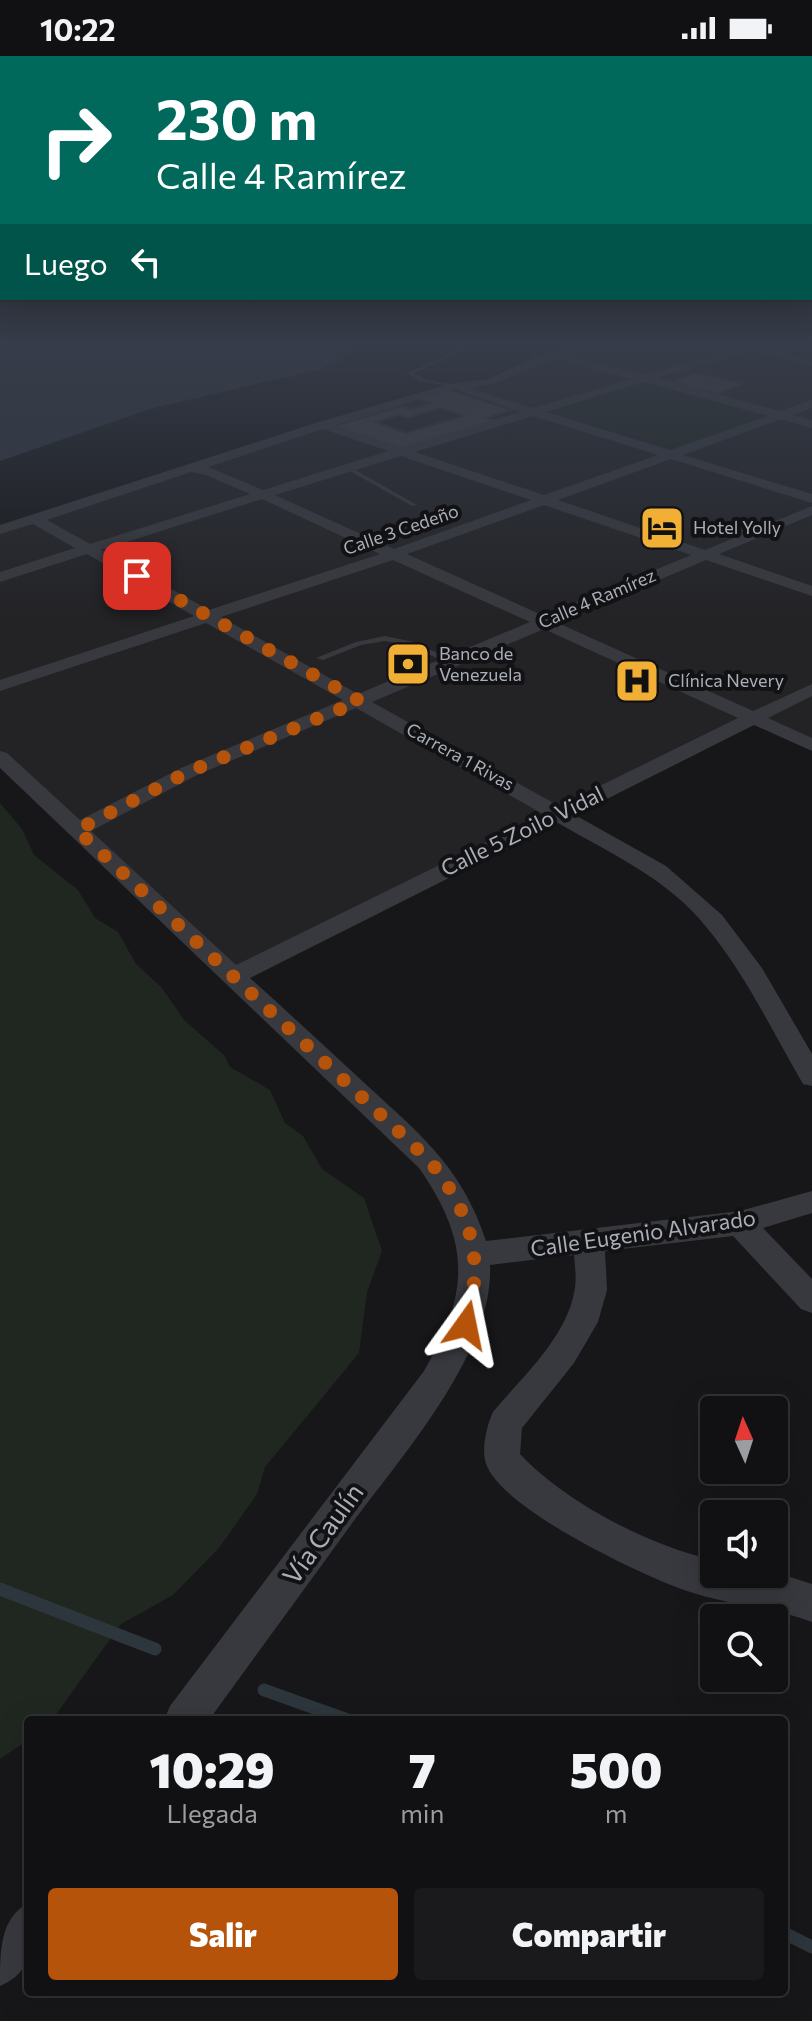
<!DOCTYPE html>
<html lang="es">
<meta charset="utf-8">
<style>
body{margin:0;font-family:Commissioner,sans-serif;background:#1a1a1c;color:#f1f3f6;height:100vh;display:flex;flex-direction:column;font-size:30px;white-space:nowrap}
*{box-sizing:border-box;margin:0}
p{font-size:26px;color:#9c9da0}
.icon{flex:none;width:44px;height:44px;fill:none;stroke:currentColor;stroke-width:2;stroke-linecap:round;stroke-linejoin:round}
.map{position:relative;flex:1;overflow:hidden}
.drawer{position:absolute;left:24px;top:1660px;width:764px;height:280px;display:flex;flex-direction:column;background:#111113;border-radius:8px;box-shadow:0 8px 32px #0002,0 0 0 2px #303133}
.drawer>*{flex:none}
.hud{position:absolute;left:0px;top:0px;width:812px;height:244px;box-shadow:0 8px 32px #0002,0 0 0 2px #303133;background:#00695c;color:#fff;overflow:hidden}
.needle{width:52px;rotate:357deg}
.controls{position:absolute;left:700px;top:1340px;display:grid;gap:16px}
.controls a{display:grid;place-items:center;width:88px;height:88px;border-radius:8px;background:#111113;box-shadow:0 8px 32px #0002,0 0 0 2px #303133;font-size:40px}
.pin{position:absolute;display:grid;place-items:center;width:68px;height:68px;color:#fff;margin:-34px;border-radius:16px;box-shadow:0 4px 12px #0006}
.me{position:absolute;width:88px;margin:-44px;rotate:12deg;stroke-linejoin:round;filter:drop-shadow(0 0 6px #0008)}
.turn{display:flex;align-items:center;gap:28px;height:168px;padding:0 24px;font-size:36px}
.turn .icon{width:104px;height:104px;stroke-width:2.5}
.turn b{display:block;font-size:56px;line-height:68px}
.then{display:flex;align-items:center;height:76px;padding:0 24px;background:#0003;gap:16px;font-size:30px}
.eta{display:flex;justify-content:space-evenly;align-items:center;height:136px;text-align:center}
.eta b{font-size:48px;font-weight:800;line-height:56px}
.primary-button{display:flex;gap:16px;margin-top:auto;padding:16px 24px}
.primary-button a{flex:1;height:92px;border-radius:8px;background:#b45309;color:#fff;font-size:32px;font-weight:800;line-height:92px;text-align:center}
.primary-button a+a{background:#1a1a1c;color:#f1f3f6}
.status{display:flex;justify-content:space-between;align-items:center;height:56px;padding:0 40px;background:#111113;direction:ltr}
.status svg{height:22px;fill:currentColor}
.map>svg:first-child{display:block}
</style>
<div class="status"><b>10:22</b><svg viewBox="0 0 49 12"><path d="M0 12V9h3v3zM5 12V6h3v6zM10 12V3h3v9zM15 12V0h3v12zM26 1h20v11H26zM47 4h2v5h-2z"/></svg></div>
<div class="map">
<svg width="812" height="1965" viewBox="0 0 812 1965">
<rect width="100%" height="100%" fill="#171719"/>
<path fill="#232326" d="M601 287H812V689L754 662 235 921 0 701V474L453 330 476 329 541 302Z"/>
<g fill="#1f2720">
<path d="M638 328H648L781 362 684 394 552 358 550 354Z"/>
<path d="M0 747 22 773 34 799 78 834 95 862 118 876 136 908 161 931 185 965 224 999 230 1011 270 1034 285 1067 303 1080 322 1113 364 1142 382 1195 367 1236 359 1297 265 1411 257 1438 219 1492 173 1539 121 1568 52 1664H28V1684L0 1703Z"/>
</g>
<path fill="#2d363d" d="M0 287H357L340 304 317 314 153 352 0 405Z"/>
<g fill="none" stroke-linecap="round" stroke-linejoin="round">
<g stroke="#2d363d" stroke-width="13">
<path d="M0 1533 155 1593"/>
<path d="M264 1634 348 1664"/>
<path d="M784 1877 812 1891"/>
</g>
</g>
<g fill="#414246" stroke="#313135" stroke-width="2" fill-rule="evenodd">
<path d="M697 317 743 328 718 338 671 326Z"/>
<path d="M448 334 511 354 487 362 498 365 403 395 334 370 403 350 412 353 431 347 418 343ZM440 352 463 360 406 377 376 366 399 359 408 362Z"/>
</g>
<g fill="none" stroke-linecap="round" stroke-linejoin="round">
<g fill="#38393e" fill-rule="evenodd">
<path d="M462 287H467L453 300 414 317 424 323 455 329V331L420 325 407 317 449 298Z"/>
<path d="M348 412H352L417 449 412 450 348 414Z"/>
<path d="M385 580 414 586 454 605 447 607 409 589 385 585 361 589 323 604 316 602 356 586Z"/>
</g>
<g fill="#38393e" fill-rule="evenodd">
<path d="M589 287H606L568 299 644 319 741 291 746 287H771L763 291 812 304V310L751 295 657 322 780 355 812 344V352L793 359 812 364V372L781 363 683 399 812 438V447L671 403 558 444 705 494 812 450V459L719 498 812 530V540L706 504 558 567 753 655 812 628V640L768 662 812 682V695L754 669 575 759 666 810 722 859 762 912 812 998V1030L803 1028C772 975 746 919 707 872 670 824 610 797 558 767L250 922C287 955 323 989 359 1022 416 1075 461 1108 486 1185L740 1155 812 1135V1157L763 1172 812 1223V1257L801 1253 733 1180 605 1195 607 1234 598 1266 574 1307 522 1372 520 1398C565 1446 649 1490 714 1504V1518L774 1516 812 1528V1566C772 1551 728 1549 687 1535 643 1520 494 1450 485 1404 482 1390 487 1369 493 1356 522 1321 565 1283 574 1237 577 1225 575 1211 574 1199L490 1209C494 1300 396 1406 345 1477 300 1539 254 1602 209 1664H164L170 1650 424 1315C470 1236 471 1187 419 1112L0 712V695L7 697 80 764 181 712 343 644 206 567 0 635V624L194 560 87 498 0 526V516L75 492 33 468 0 478V469L319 366 449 328 488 323 537 300ZM555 302 632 323 533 352 468 332 494 328ZM644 326 768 360 670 394 546 356ZM454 333 520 356 402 391 336 369ZM533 360 658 399 544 439 415 396ZM323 373 388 395 263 434 208 411ZM401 400 531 444 394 493 275 439ZM191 416 206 419 250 438 90 488 47 464ZM262 443 380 498 209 554 101 494ZM544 449 691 499 544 560 407 498ZM393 504 530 566 358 638 221 561ZM544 573 738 662 559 750 372 646ZM356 652 543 758 236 909 91 775 195 720Z"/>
<path d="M28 1847C28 1883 39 1914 0 1930 0 1894 0 1863 28 1847Z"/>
</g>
</g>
<linearGradient id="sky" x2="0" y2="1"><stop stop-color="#0d0d0e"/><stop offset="0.51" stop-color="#363c49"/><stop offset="1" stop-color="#363c49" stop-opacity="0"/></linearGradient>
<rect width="812" height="562" fill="url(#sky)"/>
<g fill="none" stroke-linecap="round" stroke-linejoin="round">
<path stroke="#b45309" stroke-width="14" stroke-dasharray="0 25.2" d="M137 520 360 645 188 716 77 774 429 1104C472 1158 485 1202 466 1269"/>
</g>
<defs>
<g id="hotel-square" transform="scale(2.3)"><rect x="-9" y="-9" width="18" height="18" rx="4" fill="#f2af36" stroke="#121214"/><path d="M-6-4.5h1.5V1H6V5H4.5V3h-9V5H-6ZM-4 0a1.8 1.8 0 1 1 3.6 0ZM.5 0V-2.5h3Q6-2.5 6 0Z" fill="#111"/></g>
<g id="bank-square" transform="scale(2.3)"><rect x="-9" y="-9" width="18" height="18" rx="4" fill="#f2af36" stroke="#121214"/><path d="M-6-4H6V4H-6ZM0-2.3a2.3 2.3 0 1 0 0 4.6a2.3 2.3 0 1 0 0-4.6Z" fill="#111"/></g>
<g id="hospital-square" transform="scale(2.3)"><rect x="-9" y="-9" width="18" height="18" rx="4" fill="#f2af36" stroke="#121214"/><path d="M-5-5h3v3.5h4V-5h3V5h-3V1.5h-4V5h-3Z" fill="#111"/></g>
</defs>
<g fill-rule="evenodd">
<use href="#hotel-square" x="662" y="472"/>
<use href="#bank-square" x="408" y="608"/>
<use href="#hospital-square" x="637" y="625"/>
</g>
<g text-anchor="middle" stroke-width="8" stroke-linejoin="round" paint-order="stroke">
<g font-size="18" fill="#a9aeb9" stroke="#121214" text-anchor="start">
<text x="693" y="478">Hotel Yolly</text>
<text x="439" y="604">Banco de<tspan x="439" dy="21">Venezuela</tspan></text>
<text x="668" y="631">Clínica Nevery</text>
</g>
<g font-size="18" fill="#a9aeb9" stroke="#121214">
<text transform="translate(401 474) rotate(-19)" y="6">Calle 3 Cedeño</text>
<text transform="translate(597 543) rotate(-23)" y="6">Calle 4 Ramírez</text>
<text transform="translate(460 701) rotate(29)" y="6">Carrera 1 Rivas</text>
</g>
<g font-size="22" fill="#a9aeb9" stroke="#121214">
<text transform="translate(522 775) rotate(-26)" y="8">Calle 5 Zoilo Vidal</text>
<text transform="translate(643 1177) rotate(-8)" y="8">Calle Eugenio Alvarado</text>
</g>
<g font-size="26" fill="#a9aeb9" stroke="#121214">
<text transform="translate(323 1478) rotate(-54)" y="9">Vía Caulín</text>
</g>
</g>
</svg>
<div class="controls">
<a><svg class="needle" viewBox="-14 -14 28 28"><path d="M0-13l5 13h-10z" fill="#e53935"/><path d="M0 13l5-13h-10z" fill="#9c9da0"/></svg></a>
<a><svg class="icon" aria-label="sound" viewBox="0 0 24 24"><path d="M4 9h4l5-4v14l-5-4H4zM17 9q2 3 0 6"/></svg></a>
<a><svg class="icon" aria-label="search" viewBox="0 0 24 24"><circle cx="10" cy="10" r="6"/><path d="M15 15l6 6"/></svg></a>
</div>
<div class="pin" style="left:137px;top:520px;background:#d93025"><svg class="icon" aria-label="arrive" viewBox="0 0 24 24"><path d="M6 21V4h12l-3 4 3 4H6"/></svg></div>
<svg class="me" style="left:466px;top:1269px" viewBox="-20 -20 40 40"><path d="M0-17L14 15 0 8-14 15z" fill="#b45309" stroke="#fff" stroke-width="4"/></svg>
<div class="hud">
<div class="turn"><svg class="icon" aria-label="right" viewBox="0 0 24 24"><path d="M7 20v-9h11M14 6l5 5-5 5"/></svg><div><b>230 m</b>Calle 4 Ramírez</div></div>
<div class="then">Luego<svg class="icon" aria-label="left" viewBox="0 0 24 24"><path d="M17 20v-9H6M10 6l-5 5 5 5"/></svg></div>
</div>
<section class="drawer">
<div class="eta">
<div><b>10:29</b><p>Llegada</p></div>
<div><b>7</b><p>min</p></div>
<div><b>500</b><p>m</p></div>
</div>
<div class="primary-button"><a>Salir</a><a>Compartir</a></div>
</section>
</div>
